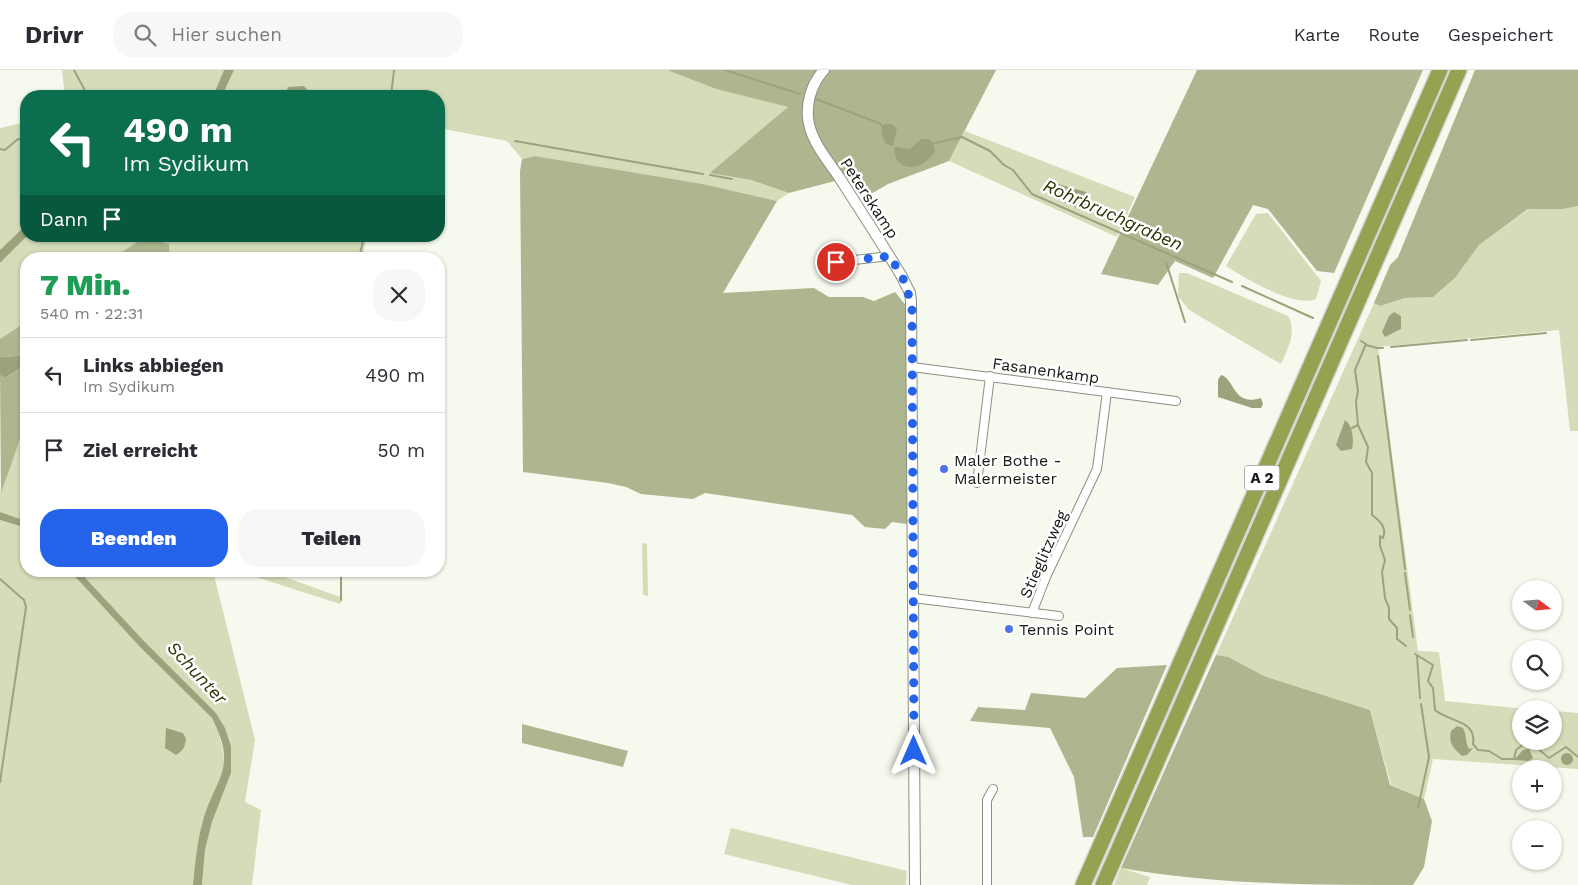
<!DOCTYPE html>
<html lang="de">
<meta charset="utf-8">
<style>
body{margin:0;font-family:"Work Sans",sans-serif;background:#f7f7f7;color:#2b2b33;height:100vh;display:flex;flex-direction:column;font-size:19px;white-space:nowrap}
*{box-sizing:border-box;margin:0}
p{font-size:16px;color:#7c7c81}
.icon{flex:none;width:28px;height:28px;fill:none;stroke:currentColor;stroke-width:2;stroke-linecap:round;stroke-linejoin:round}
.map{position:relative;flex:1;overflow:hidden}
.drawer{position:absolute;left:20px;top:182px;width:425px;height:325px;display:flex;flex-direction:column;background:#fff;border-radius:20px;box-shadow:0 1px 4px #0004}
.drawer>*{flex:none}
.banner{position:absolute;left:20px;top:20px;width:425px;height:152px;border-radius:20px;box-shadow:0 1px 4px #0004;background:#0b6e4f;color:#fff;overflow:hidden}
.needle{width:32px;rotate:106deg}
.controls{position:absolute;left:1512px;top:510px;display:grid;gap:10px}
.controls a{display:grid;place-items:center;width:50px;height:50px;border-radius:50%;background:#fff;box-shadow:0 1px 4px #0004;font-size:25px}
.pin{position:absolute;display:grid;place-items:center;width:42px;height:42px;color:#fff;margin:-21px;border:2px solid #fff;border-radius:50%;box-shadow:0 1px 5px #0007}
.me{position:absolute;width:55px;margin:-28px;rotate:0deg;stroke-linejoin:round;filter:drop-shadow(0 0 4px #0008)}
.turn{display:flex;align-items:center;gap:18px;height:105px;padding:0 20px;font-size:22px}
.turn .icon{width:65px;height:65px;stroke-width:2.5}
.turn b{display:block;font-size:35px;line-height:42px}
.then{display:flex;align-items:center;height:48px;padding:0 20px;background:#0003;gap:10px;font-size:19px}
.round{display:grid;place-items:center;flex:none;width:52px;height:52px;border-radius:20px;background:#f7f7f7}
.summary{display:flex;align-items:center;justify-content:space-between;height:85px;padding:0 20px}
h1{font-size:30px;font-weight:800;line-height:38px;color:#1e9e55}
.cta{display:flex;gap:10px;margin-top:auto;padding:10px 20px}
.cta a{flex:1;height:58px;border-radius:20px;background:#2563eb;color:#fff;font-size:20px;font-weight:800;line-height:58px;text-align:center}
.cta a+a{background:#f7f7f7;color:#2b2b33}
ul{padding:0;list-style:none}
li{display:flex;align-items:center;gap:15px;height:75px;padding:0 20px;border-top:1px solid #e1e1e2}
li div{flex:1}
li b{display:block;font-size:19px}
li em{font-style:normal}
header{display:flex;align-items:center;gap:30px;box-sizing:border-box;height:70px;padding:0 25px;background:#fff;border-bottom:1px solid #e1e1e2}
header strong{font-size:24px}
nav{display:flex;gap:28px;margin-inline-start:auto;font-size:18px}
.search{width:350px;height:45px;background:#f7f7f7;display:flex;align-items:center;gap:12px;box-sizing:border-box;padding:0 18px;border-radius:20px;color:#7c7c81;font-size:19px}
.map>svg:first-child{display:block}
</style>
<header>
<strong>Drivr</strong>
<div class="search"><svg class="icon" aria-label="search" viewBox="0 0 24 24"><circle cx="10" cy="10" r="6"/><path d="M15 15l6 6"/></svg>Hier suchen</div>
<nav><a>Karte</a><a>Route</a><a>Gespeichert</a></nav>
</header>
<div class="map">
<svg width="1578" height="815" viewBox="0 0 1578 815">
<rect width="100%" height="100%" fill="#f6f9ed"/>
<g fill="#d4dcb9">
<path d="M62 0H224L213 26H65Z"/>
<path d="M234 0H667L716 19 789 37 711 103 751 110 789 123 777 131 703 114 535 86 522 89 507 71 439 58V26H222Z"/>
<path d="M26 52V155L0 180V58Z"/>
<path d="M965 61 1135 127 1117 167 949 91Z"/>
<path d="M1578 136V361H1570L1559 260 1378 277 1418 581 1439 582 1445 631 1526 639H1521V671H1554V641L1578 643V699L1433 689 1424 729 1391 715 1370 640 1264 606 1230 587 1216 585 1374 233 1380 236 1405 228 1433 227 1455 208 1479 175 1529 139H1563Z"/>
<path d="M1268 143 1321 211 1316 229C1294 238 1245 208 1226 196L1256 144Z"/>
<path d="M27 166H367L362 189H170L169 174 111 189H26V252L0 269V193Z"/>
<path d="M1179 203H1187L1288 246C1297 262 1288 278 1281 294L1189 240 1178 226Z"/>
<path d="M26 352V451L0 442V422Z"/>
<path d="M0 450 26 458V501H70L140 577 212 648 219 662 225 694 220 713 202 752 193 815H0Z"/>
<path d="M642 473 647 474 648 526 643 525Z"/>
<path d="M79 501H213L255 670 245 732 261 740 252 815H202L205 780 212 752 231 703V676L225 658 216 643 143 570Z"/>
<path d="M238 501H268L343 528 340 534Z"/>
<path d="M731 758 907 801 906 815H852L724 784Z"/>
<path d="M1121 798 1150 807 1147 815H1114Z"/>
</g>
<g fill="#aeb68f">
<path d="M667 0H996L949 91 888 114 864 128 850 107 789 123 751 110 710 103 788 37 716 19Z"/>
<path d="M1197 0H1423L1334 203 1317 201 1268 139 1253 135 1213 208 1175 191 1158 215 1101 204Z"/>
<path d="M1475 0H1578V136L1563 139H1528L1479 175 1455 208 1433 227 1405 228 1380 236 1374 233 1390 195 1398 187Z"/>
<path d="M535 86 703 114 777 131 723 223 814 218 829 227H863L874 231 895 222 908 238 907 454 892 452 885 459 865 457 852 445 705 423 693 429 641 424 626 417 608 413 523 402 520 101 522 89Z"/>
<path d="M145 167 169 174 170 189H111Z"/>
<path d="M26 252V282L18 286 0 287V269Z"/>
<path d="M26 294V352L1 423 0 305 5 308Z"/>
<path d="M1216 585 1229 587 1264 606 1370 640 1390 715 1424 729 1432 751 1424 797 1413 815C1317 815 1215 815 1121 798Z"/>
<path d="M1167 595 1093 767H1083L1074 707 1050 658 970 651 978 637 1025 640 1031 623 1085 628 1117 598Z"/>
<path d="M522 654 628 681 623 697 522 673Z"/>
</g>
<g fill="#9ba37d">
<path d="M224 0H234L222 26H213Z"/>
<path d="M304 16 310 23 309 26H285L288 17Z"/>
<path d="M885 54H892L897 59 893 76 886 74 882 65V56Z"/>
<path d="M921 69H928L933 73 935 81C927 94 911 104 897 91L894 81 895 77 910 79Z"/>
<path d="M1058 114 1086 122 1090 134 1081 140 1061 131 1051 123Z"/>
<path d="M26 155 27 166 0 193V180Z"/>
<path d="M1394 242 1401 246V259L1385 267 1382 262 1389 246Z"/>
<path d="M26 282V294L5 308 0 305V287L18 286Z"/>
<path d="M1221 305C1235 309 1233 337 1261 328L1263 334 1261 338H1252L1218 327V310Z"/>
<path d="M1345 350C1353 356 1354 369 1352 379L1341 381 1336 375Z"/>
<path d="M0 442 26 451V458L0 450Z"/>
<path d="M70 501H79L143 570 216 643 225 658 231 676V703L212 752 205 780 202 815H193C195 795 197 774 202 754 214 708 239 701 212 648L140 577Z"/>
<path d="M1457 656 1463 658C1467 665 1465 672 1469 679L1473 678 1467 685 1462 686C1453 678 1448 672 1451 661Z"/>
<path d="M166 658 183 663 186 669C185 677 183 681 176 685L165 678Z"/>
<path d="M1529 679 1533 688 1528 691 1514 690 1523 680Z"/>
<circle cx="1567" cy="689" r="6"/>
</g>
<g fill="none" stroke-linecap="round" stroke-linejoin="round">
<g stroke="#9ba37d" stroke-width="2">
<path d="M74 0 88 26"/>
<path d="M725 0 800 24"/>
<path d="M391 26 394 0"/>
<path d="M816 29 879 53 883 57"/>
<path d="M515 71 703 104"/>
<path d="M931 74 962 67 990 81 1004 95 1013 100 1032 124 1232 212"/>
<path d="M0 79 5 80 18 69 26 71"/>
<path d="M710 105 732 109"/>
<path d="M359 189 364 166"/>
<path d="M1166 192 1185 252"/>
<path d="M1242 216 1313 248"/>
<path d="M1471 270 1546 263"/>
<path d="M1361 271 1366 274 1355 300 1358 321 1356 332 1358 355 1368 377 1366 392 1372 403V445C1380 451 1387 457 1383 468L1380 466V476L1385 490 1382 502 1385 528 1389 538V549L1397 558V569L1406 576"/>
<path d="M1366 275 1377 278H1383"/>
<path d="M1391 277 1467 270"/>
<path d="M1378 286 1405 499"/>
<path d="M1352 358 1358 355"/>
<path d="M341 501V530"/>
<path d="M1405 503 1410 540"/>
<path d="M0 509 24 530 26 537 0 712"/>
<path d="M1410 545 1413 567"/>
<path d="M1415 584 1433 595 1428 611 1433 618 1435 640C1449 652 1477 650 1473 674L1478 680 1489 681 1502 689H1514L1516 680 1525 673 1530 672 1549 688 1566 677 1578 687"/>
<path d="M1417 586 1420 628"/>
<path d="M1418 738 1429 687 1421 634"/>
</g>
<g stroke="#8c8f84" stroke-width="10">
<g id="minor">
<path d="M836 192 890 186"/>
<path d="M912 297 1176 331"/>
<path d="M977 413 990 306"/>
<path d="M913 528 1059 546"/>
<path d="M1032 543 1046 507 1097 399 1107 322"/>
<path d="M987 815V730L993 719"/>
</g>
</g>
<g stroke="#8c8f84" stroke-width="12">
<path id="tertiary" d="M824 0C811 14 805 35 809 54 813 73 828 91 839 107 860 140 881 172 901 205L910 223 911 231 915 815"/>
</g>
<g stroke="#d5d5d5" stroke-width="18">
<g id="motorway">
<path d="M1083 815 1440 0"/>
<path d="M1103 815 1459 0"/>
</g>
</g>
<use href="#minor" stroke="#fff" stroke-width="8"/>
<use href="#tertiary" stroke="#fff" stroke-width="10"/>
<use href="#motorway" stroke="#94a252" stroke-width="15"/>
</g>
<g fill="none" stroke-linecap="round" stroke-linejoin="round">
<path stroke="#2563eb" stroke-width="9" stroke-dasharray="0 16.2" d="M836 192 890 186 906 214 912 240 914 681"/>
</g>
<g fill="#4f74e8" stroke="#fff" stroke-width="2">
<circle cx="944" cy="399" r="5"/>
<circle cx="1009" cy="559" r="5"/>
</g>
<g text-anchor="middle" stroke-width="5" stroke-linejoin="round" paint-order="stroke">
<rect fill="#fff" stroke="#5d5d5a" stroke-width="1" x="1244.5" y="395.5" width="35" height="25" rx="4"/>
<g font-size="15" font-weight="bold" fill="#171713">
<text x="1262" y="413">A 2</text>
</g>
<g font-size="16" fill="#171713" stroke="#fff">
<text transform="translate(870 128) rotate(57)" y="6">Peterskamp</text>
<text transform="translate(1046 300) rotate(8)" y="6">Fasanenkamp</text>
<text transform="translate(1043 484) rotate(-66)" y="6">Stieglitzweg</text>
</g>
<g font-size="16" fill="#171713" stroke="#fff" text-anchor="start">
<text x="954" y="396">Maler Bothe -<tspan x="954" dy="18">Malermeister</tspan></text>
<text x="1019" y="565">Tennis Point</text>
</g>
<g font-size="18" font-style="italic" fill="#2e3404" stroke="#fff">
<text transform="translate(1113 145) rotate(24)" y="6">Rohrbruchgraben</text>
<text transform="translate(197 603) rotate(47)" y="6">Schunter</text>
</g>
</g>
</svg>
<div class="controls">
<a><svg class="needle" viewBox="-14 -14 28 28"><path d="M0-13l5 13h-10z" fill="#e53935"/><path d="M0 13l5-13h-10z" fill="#7c7c81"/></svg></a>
<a><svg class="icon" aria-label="search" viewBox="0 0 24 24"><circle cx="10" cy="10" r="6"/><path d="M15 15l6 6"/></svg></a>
<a><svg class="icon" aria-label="layers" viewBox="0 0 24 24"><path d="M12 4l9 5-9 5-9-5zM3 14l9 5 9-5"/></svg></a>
<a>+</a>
<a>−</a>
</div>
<div class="pin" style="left:836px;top:192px;background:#d93025"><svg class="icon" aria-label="arrive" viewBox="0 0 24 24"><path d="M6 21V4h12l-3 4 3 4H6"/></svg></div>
<svg class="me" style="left:914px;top:681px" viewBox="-20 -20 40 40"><path d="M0-17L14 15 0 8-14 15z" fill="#2563eb" stroke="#fff" stroke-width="4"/></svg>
<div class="banner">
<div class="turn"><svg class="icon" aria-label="left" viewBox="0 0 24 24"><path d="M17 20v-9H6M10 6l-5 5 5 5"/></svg><div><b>490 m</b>Im Sydikum</div></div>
<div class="then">Dann<svg class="icon" aria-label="arrive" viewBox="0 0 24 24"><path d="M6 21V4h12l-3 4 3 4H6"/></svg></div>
</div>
<section class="drawer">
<div class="summary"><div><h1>7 Min.</h1><p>540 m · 22:31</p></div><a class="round"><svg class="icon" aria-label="close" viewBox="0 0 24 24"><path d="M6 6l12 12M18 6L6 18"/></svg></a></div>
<ul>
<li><svg class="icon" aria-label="left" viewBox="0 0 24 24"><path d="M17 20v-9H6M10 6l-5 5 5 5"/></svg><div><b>Links abbiegen</b><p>Im Sydikum</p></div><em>490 m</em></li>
<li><svg class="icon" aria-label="arrive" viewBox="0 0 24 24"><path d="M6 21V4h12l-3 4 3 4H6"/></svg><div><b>Ziel erreicht</b></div><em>50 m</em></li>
</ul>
<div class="cta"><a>Beenden</a><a>Teilen</a></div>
</section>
</div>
